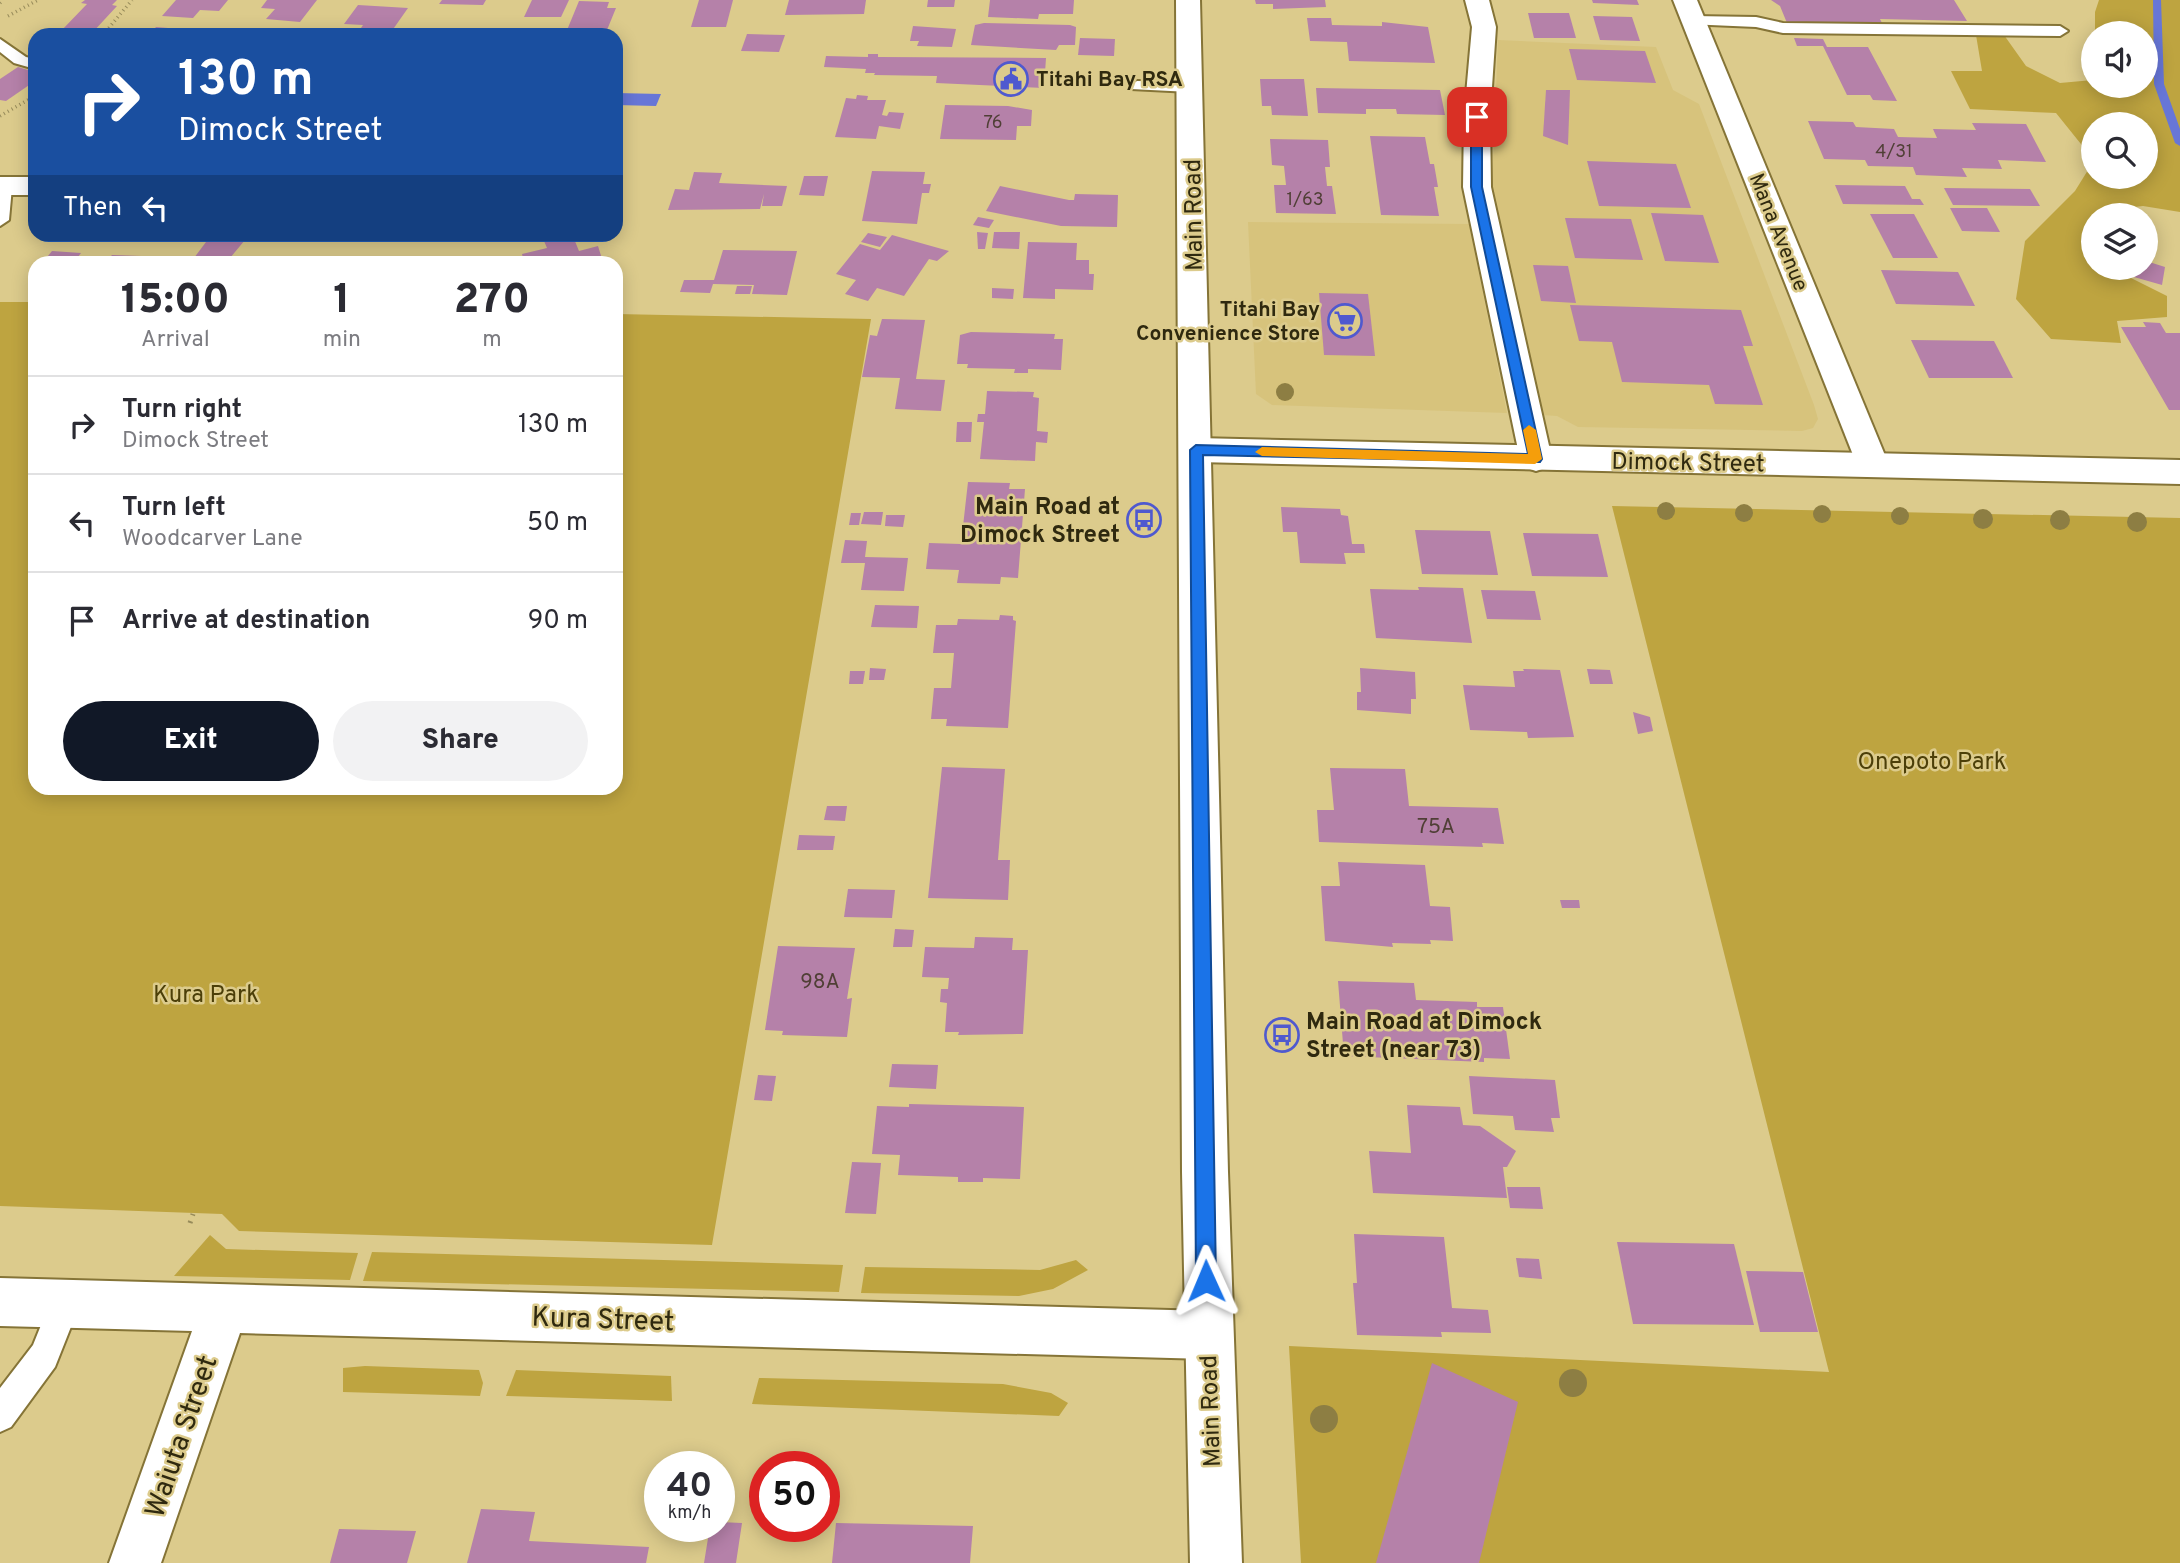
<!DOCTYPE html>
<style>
body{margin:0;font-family:Overpass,sans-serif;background:#f2f2f3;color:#2b2b33;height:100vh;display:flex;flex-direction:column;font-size:26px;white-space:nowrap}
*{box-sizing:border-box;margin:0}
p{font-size:23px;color:#7c7c81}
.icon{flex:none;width:38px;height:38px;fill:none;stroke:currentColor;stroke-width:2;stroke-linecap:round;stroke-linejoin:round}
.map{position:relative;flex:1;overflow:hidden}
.panel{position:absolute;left:28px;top:256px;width:595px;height:539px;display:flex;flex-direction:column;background:#fff;border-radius:21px;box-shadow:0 4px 18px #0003}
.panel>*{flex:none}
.hud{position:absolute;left:28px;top:28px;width:595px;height:214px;border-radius:21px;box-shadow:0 4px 18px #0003;background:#1a4fa0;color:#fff;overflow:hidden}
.tools{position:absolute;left:2081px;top:21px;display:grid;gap:14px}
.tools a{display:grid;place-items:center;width:77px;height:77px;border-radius:50%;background:#fff;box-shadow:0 4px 18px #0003;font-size:35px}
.speed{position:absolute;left:644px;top:1451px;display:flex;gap:14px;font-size:35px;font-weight:700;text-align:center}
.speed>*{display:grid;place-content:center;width:91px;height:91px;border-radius:50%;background:#fff;box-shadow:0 4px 18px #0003;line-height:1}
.speed small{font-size:18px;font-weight:400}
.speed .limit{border:10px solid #d22;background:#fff;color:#111}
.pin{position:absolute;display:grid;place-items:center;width:60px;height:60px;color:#fff;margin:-30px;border-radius:14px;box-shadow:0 4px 10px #0006}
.me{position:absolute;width:77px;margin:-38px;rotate:359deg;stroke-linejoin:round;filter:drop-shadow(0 0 5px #0008)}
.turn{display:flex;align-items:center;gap:24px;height:147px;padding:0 35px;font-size:32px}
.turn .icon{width:91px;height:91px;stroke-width:2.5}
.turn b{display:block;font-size:49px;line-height:60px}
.then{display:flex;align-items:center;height:66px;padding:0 35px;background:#0003;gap:14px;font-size:26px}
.eta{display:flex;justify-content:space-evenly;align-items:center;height:119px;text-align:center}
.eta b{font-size:42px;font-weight:800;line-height:49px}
.action{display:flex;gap:14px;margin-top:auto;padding:14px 35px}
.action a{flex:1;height:80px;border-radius:42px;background:#111827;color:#fff;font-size:28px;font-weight:800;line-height:80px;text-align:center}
.action a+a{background:#f2f2f3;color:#2b2b33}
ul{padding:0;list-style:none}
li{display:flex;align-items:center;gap:21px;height:98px;padding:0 35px;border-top:2px solid #e1e1e2}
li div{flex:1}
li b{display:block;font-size:26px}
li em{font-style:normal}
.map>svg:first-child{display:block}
</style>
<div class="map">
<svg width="2180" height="1563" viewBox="0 0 2180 1563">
<rect width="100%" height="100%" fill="#dccb8c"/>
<g fill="#d7c37c">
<path d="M1498 40 1656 47 1673 90 1699 104 1814 405 1818 419 1813 428 1802 431 1578 427 1557 416 1542 415 1492 186Z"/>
<path d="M1248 222 1469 224 1507 413 1272 405 1256 394Z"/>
</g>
<g fill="#bea440">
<path d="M2099 0H2180V212L2143 206 2116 209 2111 215H2093V268H2128L2129 277 2167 296V317L2117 321 2121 343 2051 339 2016 299 2025 241 2075 191 2093 162V177H2146V124H2093V159L2056 113 1970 109 1951 71H1982L1976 35H2004L2026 66 2060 83 2093 80V86H2146V33H2095V12Z"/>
<path d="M0 302H35V788H616V314L871 319 712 1245 239 1231 222 1214 0 1206Z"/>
<path d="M1612 506 2180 518V1563H1301L1289 1346 1829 1372Z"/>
<path d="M210 1235 226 1249 358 1253 350 1280 174 1276Z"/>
<path d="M372 1252 843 1265 839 1292 363 1281Z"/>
<path d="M1076 1260 1088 1270 1053 1289 1019 1296 861 1293 865 1267 1040 1270Z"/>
<path d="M365 1366 479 1370 483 1383 480 1396 343 1392V1368Z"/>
<path d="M516 1370 671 1376 672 1401 506 1396Z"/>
<path d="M759 1378 1003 1384 1051 1393 1068 1403 1059 1416 752 1404Z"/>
</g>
<path fill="#6776d7" d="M616 93 661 94 656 106 616 105Z"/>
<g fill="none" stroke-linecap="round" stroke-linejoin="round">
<path fill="#6776d7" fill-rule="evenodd" d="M2153 0H2161L2164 84 2180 129V146L2175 143 2154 84Z"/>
</g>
<g fill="#b581a9">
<path d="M85 0H117L112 5 117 6 92 33 51 35 56 30 61 31 87 4 81 3Z"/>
<path d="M176 0H228L219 11 200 10 193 18 162 16Z"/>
<path d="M267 0H317L300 22 266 19 275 9 261 8Z"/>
<path d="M442 0H486L483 5 439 4Z"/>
<path d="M532 0H569L561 17H524Z"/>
<path d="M699 0H733L726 27H691Z"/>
<path d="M789 0H866L864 14 785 15Z"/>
<path d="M928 0H955L954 7H927Z"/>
<path d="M990 0H1074L1073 14H1039L1038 19 988 17Z"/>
<path d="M1255 0H1325L1326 7 1273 9V4H1256Z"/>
<path d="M1592 0H1637L1639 5 1593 3Z"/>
<path d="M1771 0H1954L1967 21 1880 19 1883 25 1787 23 1780 6Z"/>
<path d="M579 1 609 2 607 8H616L607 30H602L600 35H565Z"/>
<path d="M358 5 408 8 389 35H378L357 34 363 25 344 24Z"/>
<path d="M1528 13H1569L1576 38H1534Z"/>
<path d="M1593 16 1632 17 1640 41 1600 40Z"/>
<path d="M1307 18H1331L1332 25 1382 26V22L1428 27 1435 63 1349 61 1347 42 1310 41Z"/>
<path d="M984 23 1070 25 1076 27 1075 45H1059L1056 50 971 45 975 25Z"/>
<path d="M913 26 956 29 952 47 917 46 919 41H910Z"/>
<path d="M156 27 204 31 201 35H149Z"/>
<path d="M747 34 785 35 779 52 741 51Z"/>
<path d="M1080 38 1115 39 1114 56 1078 55Z"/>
<path d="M1794 38 1823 39 1827 47H1868L1897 101 1873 100 1870 95H1847L1823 46H1797Z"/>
<path d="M1569 49 1645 51 1656 83 1577 80Z"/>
<path d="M868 54H878V57L1046 58 1044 88 936 83 937 76 874 75 875 73H865L866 69 824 67 826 56 868 57Z"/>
<path d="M18 67 35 72V81L6 101 0 100V79Z"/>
<path d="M1260 79H1304L1308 116 1272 115 1271 106H1262Z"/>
<path d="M1316 88 1440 90 1445 115 1397 114 1396 109H1366V114L1318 113Z"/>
<path d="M1546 90H1570L1568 145 1543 136Z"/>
<path d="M857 95 868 96 867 100H886L882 115 887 116 889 112 904 113 900 129 879 126 876 139 835 137 846 98 856 99Z"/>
<path d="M945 105 1008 106 1032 110 1031 126H1017L1016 140 940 139Z"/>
<path d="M1808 121 1853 122 1856 127 1894 129 1898 137 1937 138 1933 129 1976 130 1972 123 2026 124 2046 162 1998 160 2002 169 1962 168 1967 177 1916 175 1913 167 1868 166 1865 160 1824 159Z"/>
<path d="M1370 136 1425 137 1430 164H1434L1438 187H1434L1439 216 1381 215Z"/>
<path d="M1270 139 1328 140 1330 167H1325L1327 186H1332L1336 214 1276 213 1274 185H1286L1284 166 1272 165Z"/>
<path d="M1587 161 1676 164 1691 208 1599 206Z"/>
<path d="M872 171 925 172 923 184H931L929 193H922L917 224 862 221Z"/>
<path d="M694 172 722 173 719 183 787 186 782 206H762L764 194 760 209 668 210 675 189 689 190Z"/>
<path d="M804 176H828L824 196 799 195Z"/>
<path d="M1835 185 1905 186 1912 199H1920L1924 205 1843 204Z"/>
<path d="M1000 186 1069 200H1074L1075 194 1118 195 1117 227 1061 226 986 211Z"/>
<path d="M1944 188 2030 189 2040 206 1953 205Z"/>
<path d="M1950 208H1987L2000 232 1962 231Z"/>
<path d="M1651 213 1703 215 1719 263 1665 261Z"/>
<path d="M1870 214H1914L1938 258H1893Z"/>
<path d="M978 217 994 220 989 228 973 225Z"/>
<path d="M1565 218 1631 219 1643 260 1575 258Z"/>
<path d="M977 232 988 233 985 249H978Z"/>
<path d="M994 232H1020L1019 249 992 248Z"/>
<path d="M868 233 887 237 880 247 861 242Z"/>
<path d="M196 234H250L230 258 233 259 230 262H176L180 257 194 258 209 238 194 237Z"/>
<path d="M487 234H518L516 241H485Z"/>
<path d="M572 234 579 251 598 246 603 262H524L522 254 547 248 544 241Z"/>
<path d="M892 235 949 251 937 261 929 259 904 296 877 288 868 301 845 294 856 280 836 274 860 244 880 250Z"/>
<path d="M1028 242 1077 243 1076 260H1089V274H1094L1093 290 1055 289V299L1023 298Z"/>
<path d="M723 250 797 251 787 295 752 294 754 285 713 284 710 293 680 292 684 280H714Z"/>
<path d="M52 251 81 253 74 262H43Z"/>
<path d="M112 255 141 256 136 262H106Z"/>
<path d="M2146 261 2165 267 2162 285 2134 277 2136 268H2146Z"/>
<path d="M1533 265 1568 266 1576 303 1541 301Z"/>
<path d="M1881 270 1958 272 1975 306 1896 304Z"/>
<path d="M737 286H752L750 294H735Z"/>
<path d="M992 288 1014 289 1013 299 992 298Z"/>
<path d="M1319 293 1368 294 1375 356 1324 355Z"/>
<path d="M1570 305 1741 310 1753 346H1743L1763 405 1715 404 1709 385 1622 382 1612 342 1579 341Z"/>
<path d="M882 319 925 320 916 379 945 380 941 411 895 409 900 378 862 377 870 335 877 336Z"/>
<path d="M2143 322 2160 323 2166 333H2180V410H2169L2121 327H2146Z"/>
<path d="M971 332 1055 334 1054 339H1063L1061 370 1028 369V373H1014L1015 369 967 368 968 364H957L960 335Z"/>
<path d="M1911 340 1994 341 2013 378H1929Z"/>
<path d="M987 391 1034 392 1033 397 1039 398 1037 431 1048 432 1047 443 1036 442 1035 461 980 459 984 422H977L978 414H985Z"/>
<path d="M957 422H972L971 442H956Z"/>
<path d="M968 482 1010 483 1009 489H1025L1018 578 1001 577 1000 584 957 583 959 570 926 569 929 543 961 544Z"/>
<path d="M1281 507 1340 509 1341 515 1348 516 1352 544H1364L1365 553H1344L1346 564 1300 563 1297 532H1283Z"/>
<path d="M864 512H883L881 525 861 524Z"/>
<path d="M851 513H861L859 525H849Z"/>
<path d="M886 515H905L903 527 885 526Z"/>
<path d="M1415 530 1490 531 1498 575 1422 574Z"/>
<path d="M1523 533 1598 534 1608 577 1532 576Z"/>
<path d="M845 540 867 541 865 557 908 558 904 591 861 590 865 563H841Z"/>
<path d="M1418 587 1463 588 1472 643 1376 638 1370 589 1419 590Z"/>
<path d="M1481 590 1535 591 1541 620 1487 619Z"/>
<path d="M875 605 919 606 917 628 871 627Z"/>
<path d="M1000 615 1013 616V620L1016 621 1008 728 946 726 947 719H931L934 688H951L954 653H933L936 625H957L958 619 999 620Z"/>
<path d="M870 668 886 669 884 680H869Z"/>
<path d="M1360 668 1415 672 1416 699H1411V714L1357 710V692H1361Z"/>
<path d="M1523 669 1560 670 1574 737 1528 738 1527 732 1470 730 1463 685 1515 687 1513 671H1524Z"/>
<path d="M1587 669 1610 670 1613 684H1590Z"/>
<path d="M850 671H865L863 684H849Z"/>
<path d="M1633 712 1650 717 1653 731 1638 734Z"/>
<path d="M942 767 1005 769 998 860H1010L1008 900 928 898Z"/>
<path d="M1330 768 1405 769 1409 806 1498 808 1504 844 1482 843 1483 847 1319 842 1317 810H1334Z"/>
<path d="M827 806H847L845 821 824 820Z"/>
<path d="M799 835 835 836 833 850H797Z"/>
<path d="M1338 862 1425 865 1430 906 1450 907 1453 941 1430 940 1431 944 1392 943 1393 947 1325 941 1321 886H1340Z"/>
<path d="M848 889 895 890 892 918 844 917Z"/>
<path d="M1560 900H1579L1580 908H1562Z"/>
<path d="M895 929 914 930 912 947H893Z"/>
<path d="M975 937 1013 938 1012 950H1028L1023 1034 958 1035 959 1032H945L947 1003 940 1002 941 989H948L949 978 922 977 925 947 974 948Z"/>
<path d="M778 946 855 948 847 999 852 998 847 1037 782 1035 783 1031 765 1030Z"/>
<path d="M1338 981 1414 983 1416 1000 1477 1002V1007H1503L1510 1059 1484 1058V1062L1344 1056Z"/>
<path d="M892 1064 938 1065 936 1089 889 1087Z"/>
<path d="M758 1075 776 1076 772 1101 754 1100Z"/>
<path d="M1469 1076 1555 1080 1560 1118H1551L1554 1132 1515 1130 1513 1116 1473 1114Z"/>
<path d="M909 1104 1024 1107 1020 1179 983 1178V1182H958V1177L898 1175 900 1155 872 1154 877 1106 909 1107Z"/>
<path d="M1407 1105 1460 1107 1463 1125 1480 1126 1516 1151 1507 1167H1503L1507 1198 1373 1193 1369 1151 1411 1153Z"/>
<path d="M852 1162 881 1163 876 1214 845 1213Z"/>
<path d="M1507 1187H1540L1543 1209 1510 1208Z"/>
<path d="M1354 1234 1444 1237 1452 1308 1488 1310 1491 1333 1441 1332 1442 1337 1357 1335 1353 1283H1357Z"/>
<path d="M1617 1242 1734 1244 1754 1325 1633 1324Z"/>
<path d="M1516 1258 1539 1259 1542 1279 1519 1277Z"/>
<path d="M1746 1271 1803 1272 1818 1332H1760Z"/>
<path d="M1432 1363 1518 1402 1479 1563H1376Z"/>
<path d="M481 1509 535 1512 529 1541 649 1547 646 1563H467Z"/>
<path d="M719 1522 742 1523 736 1563H704L710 1526H719Z"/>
<path d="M836 1523 973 1526 970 1563H832Z"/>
<path d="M339 1529 416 1531 407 1563H330Z"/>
</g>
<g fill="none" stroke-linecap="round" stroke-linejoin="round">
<g stroke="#857437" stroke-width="4">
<g id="service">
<path d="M1693 16 1756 17 1783 23 2060 26 2068 31 2060 36 1783 33 1756 27 1687 24 1685 21 1687 18Z"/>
<path d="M0 39 26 57 35 59V69L14 63 0 52Z"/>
<path d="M1137 81 1190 82 1198 87 1190 92 1131 89 1129 86Z"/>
<path d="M0 182 9 183 12 187 9 220 0 226Z"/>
<path d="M65 1289 76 1293 80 1304 55 1367 11 1427 0 1432V1388L33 1345 54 1293Z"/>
</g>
</g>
<g stroke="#857437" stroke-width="4">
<g id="minor">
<path d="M1465 0H1489L1496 27 1490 117 1491 187 1552 459 1548 467 1536 471 1524 467 1520 459 1463 187 1464 117 1472 27Z"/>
<path d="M1673 0H1697L1889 465 1885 473 1873 477 1861 473 1857 465Z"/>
<rect x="0" y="177" width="35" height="18"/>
<path d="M0 1278 1207 1311 1224 1318 1231 1335 1224 1352 1207 1359 240 1333 161 1563H109L192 1331 0 1326Z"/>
</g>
</g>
<g stroke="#857437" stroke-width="4">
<path id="tertiary" d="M1197 438 2180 460V484L1197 462 1186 458 1181 450 1186 442Z"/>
</g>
<g stroke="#857437" stroke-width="4">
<path id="secondary" d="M1176 0H1200L1228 1172 1242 1563H1190L1182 1172Z"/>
</g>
<g stroke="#978b5a" stroke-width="3.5" stroke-dasharray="1 3.5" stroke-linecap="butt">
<path d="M0 3 3 0"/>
<path d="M8 16 38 0"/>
<path d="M103 35 132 0"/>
<path d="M0 116 35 96"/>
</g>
<path stroke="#978b5a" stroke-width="5" stroke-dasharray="2 6" stroke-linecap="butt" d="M190 1223 193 1214"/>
<use href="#service" fill="#fff" fill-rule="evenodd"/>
<use href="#minor" fill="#fff" fill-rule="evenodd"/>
<use href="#tertiary" fill="#fff" fill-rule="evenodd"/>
<use href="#secondary" fill="#fff" fill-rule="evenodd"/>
</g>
<g fill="#8d7e43">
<circle cx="1285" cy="392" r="9"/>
<circle cx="1666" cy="511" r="9"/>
<circle cx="1744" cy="513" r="9"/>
<circle cx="1822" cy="514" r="9"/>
<circle cx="1900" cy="516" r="9"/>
<circle cx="1983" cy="519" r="10"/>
<circle cx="2060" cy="520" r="10"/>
<circle cx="2137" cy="522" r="10"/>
<circle cx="1573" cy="1383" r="14"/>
<circle cx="1324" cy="1419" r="14"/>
</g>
<path fill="#1a73e8" stroke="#114b97" stroke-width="2" d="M1477 113 1482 117V187L1542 459 1540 462 1203 455 1216 1281 1213 1288 1206 1291 1199 1288 1196 1281 1190 450 1196 445 1528 454 1471 187V117Z"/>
<path fill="#f59e0b" d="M1529 425 1536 430 1542 459 1535 464 1262 456 1255 452 1262 447 1528 454 1523 430Z"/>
<defs>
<g id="civic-ring" transform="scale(1.75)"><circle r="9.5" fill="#dccb8c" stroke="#4f59cf" stroke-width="1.5"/><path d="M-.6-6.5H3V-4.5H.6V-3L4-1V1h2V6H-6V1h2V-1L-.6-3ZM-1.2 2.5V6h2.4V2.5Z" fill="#4f59cf"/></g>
<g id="supermarket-ring" transform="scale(1.75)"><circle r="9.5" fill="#dccb8c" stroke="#4f59cf" stroke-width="1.5"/><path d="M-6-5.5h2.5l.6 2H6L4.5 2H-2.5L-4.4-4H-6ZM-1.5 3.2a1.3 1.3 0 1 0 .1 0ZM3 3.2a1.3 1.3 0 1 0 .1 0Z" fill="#4f59cf"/></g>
<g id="bus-ring" transform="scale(1.75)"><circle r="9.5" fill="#dccb8c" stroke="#4f59cf" stroke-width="1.5"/><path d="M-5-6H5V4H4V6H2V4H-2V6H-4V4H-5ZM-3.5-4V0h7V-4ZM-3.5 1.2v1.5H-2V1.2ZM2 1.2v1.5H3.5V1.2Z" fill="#4f59cf"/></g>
</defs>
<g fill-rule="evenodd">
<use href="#civic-ring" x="1011" y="79"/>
<use href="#supermarket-ring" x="1345" y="321"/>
<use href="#bus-ring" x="1144" y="520"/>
<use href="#bus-ring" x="1282" y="1035"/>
</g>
<g text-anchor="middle" stroke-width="5" stroke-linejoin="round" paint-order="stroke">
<g font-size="18" fill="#503f36">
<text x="993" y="128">76</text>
<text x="1894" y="157">4/31</text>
<text x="1305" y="205">1/63</text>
</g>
<g font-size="21" font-weight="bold" fill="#2f290f" stroke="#dccb8c" text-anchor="start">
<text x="1036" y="86">Titahi Bay RSA</text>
<text x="1320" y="316" text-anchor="end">Titahi Bay<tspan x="1320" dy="24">Convenience Store</tspan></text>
</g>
<g font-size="21" fill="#2f290f" stroke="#dccb8c">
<text transform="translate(1779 232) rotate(68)" y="7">Mana Avenue</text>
</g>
<g font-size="21" fill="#503f36">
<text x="1436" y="833">75A</text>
<text x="820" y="988">98A</text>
</g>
<g font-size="24" fill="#2f290f" stroke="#dccb8c">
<text transform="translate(1193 215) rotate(-91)" y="8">Main Road</text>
<text transform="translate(1688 462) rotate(1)" y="8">Dimock Street</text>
<text transform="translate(1210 1411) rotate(-92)" y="8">Main Road</text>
</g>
<g font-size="24" font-weight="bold" fill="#2f290f" stroke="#dccb8c" text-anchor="end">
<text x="1120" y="514">Main Road at<tspan x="1120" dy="28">Dimock Street</tspan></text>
<text x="1306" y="1029" text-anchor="start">Main Road at Dimock<tspan x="1306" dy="28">Street (near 73)</tspan></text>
</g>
<g font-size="24" fill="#4c3f08" stroke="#dccb8c">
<text x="1932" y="769">Onepoto Park</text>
<text x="206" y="1002">Kura Park</text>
</g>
<g font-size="28" fill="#2f290f" stroke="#dccb8c">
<text transform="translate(603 1318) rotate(2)" y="10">Kura Street</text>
<text transform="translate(180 1436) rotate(-71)" y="10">Waiuta Street</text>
</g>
</g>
</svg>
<div class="tools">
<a><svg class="icon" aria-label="sound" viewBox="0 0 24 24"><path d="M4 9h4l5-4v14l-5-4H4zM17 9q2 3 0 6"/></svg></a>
<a><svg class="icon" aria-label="search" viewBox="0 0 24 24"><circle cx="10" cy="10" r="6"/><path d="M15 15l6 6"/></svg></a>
<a><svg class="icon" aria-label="layers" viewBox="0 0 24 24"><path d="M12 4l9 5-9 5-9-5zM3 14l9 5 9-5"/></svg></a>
</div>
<div class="speed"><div>40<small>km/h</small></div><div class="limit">50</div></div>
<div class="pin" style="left:1477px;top:117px;background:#d93025"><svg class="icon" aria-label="arrive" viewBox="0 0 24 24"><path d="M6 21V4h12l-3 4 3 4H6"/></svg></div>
<svg class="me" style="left:1206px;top:1281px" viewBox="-20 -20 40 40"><path d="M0-17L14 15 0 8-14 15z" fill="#1a73e8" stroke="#fff" stroke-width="4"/></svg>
<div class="hud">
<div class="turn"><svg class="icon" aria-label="right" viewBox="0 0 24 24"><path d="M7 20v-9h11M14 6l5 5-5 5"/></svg><div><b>130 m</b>Dimock Street</div></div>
<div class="then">Then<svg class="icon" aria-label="left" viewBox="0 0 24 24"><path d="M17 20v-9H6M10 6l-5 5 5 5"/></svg></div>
</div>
<section class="panel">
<div class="eta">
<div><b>15:00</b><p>Arrival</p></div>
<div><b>1</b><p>min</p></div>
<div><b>270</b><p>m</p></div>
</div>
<ul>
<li><svg class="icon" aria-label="right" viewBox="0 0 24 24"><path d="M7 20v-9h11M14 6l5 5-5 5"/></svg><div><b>Turn right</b><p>Dimock Street</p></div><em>130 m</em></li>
<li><svg class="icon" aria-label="left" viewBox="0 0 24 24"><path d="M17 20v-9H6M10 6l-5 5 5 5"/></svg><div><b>Turn left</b><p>Woodcarver Lane</p></div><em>50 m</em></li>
<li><svg class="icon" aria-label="arrive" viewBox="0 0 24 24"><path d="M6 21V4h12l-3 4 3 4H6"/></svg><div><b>Arrive at destination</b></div><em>90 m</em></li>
</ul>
<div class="action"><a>Exit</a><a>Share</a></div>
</section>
</div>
